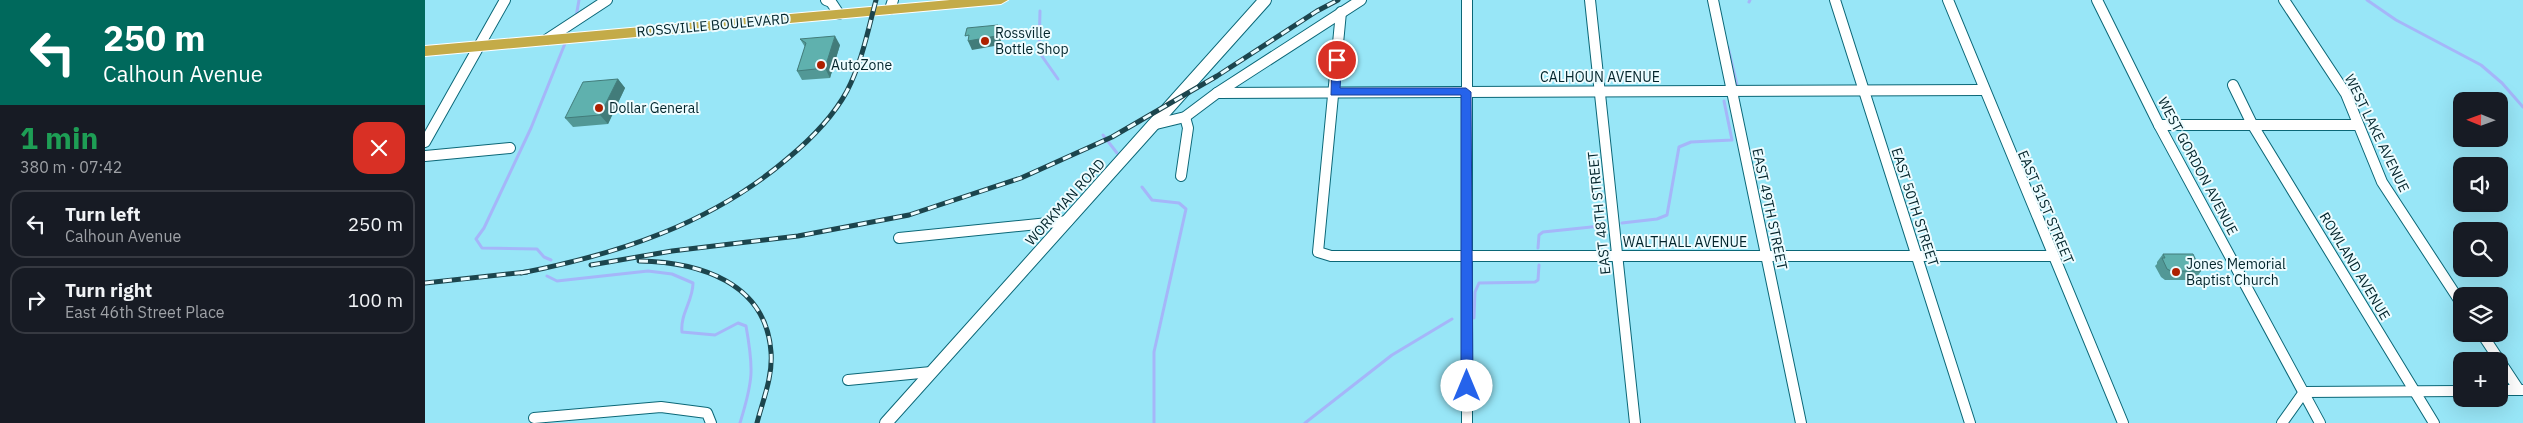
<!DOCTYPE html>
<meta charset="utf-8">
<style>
body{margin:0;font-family:"IBM Plex Sans",sans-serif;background:#242831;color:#f1f3f6;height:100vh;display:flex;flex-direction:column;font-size:19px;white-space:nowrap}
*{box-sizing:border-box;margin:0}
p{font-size:16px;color:#9ea1a6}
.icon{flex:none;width:28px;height:28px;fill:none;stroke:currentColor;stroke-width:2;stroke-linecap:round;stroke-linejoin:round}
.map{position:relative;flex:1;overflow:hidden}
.panel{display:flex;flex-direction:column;background:#171b24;width:425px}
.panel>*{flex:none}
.top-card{background:#00695c;color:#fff;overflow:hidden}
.needle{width:32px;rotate:271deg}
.controls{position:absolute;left:2028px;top:92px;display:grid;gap:10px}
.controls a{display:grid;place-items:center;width:55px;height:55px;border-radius:10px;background:#171b24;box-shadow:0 5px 20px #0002;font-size:25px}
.pin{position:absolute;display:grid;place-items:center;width:42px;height:42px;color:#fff;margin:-21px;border:2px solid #fff;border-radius:50%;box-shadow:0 1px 5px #0007}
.me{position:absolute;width:55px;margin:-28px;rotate:0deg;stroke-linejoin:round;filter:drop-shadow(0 0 4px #0008)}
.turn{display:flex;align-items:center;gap:18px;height:105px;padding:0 20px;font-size:22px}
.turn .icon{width:65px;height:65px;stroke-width:2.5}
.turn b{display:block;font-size:35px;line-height:42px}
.round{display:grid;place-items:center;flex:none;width:52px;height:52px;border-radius:15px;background:#242831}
.head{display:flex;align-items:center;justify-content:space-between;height:85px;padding:0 20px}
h1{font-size:30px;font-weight:700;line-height:38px;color:#1e9e55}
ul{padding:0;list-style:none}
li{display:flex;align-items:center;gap:15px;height:68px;margin:0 10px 8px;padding:0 10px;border:2px solid #363941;border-radius:15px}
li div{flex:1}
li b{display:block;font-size:19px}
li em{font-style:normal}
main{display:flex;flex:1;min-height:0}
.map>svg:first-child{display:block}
</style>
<main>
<section class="panel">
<div class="top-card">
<div class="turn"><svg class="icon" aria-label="left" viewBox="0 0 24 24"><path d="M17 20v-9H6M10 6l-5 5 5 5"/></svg><div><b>250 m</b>Calhoun Avenue</div></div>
</div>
<div class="head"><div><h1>1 min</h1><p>380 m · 07:42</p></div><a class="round" style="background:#d93025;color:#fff"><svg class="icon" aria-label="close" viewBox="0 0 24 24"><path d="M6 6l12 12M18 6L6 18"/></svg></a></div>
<ul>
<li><svg class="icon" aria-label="left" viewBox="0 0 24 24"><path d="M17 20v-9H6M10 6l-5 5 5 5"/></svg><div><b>Turn left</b><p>Calhoun Avenue</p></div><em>250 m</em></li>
<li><svg class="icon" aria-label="right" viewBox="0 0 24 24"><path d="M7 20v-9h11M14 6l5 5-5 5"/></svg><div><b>Turn right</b><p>East 46th Street Place</p></div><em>100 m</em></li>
</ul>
</section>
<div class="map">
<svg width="2098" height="423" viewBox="0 0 2098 423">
<rect width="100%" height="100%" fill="#98e6f7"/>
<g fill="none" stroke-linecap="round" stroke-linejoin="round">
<g stroke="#a5b6f9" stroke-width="3">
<path d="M1942 0 1971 20 2056 65 2077 83 2098 107"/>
<path d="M1324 2 1325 0"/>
<path d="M615 11 614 52 633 79"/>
<path d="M151 17 154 0"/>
<path d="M1303 47 1312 85"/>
<path d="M678 135 692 153"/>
<path d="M717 187 727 200 754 203 761 209 729 352V423"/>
<path d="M1197 223 1232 219 1242 215 1254 147 1266 142 1307 140 1299 101"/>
<path d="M1113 248 1114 235 1118 232 1176 226"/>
<path d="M126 260 119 257 112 249 57 248 51 239 59 228 106 128 141 41"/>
<path d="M122 276 132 281 223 271 247 274 268 283C268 301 255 314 257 332L290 335 313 323 321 326C329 370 328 381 315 423"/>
<path d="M1049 318 1050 292 1054 283 1110 282 1113 280 1114 265"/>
<path d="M880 423 967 355 1027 319"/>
</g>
<g stroke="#0b6777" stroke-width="12">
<g id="minor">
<path d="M401 0 406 2 414 14"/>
<path d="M1042 0V423"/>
<path d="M1165 0 1210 423"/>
<path d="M1288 0 1376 423"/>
<path d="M1410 0 1545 423"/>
<path d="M1523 0 1698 423"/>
<path d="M1672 0 1734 125 1895 423"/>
<path d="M1859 0 1921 94 1957 182 2036 303"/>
<path d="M465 9 468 0"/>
<path d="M916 12 893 252 906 256H1627"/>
<path d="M121 40 182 0"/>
<path d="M1808 85 1827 124 2009 423"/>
<path d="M792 93 1558 90"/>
<path d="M727 125 760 117 792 93 936 0"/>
<path d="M1734 125H1933"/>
<path d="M0 142 80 0"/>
<path d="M0 156 85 148"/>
<path d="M756 176 763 128 760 117"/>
<path d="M474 238 643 221"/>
<path d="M2057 334 2094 390"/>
<path d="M423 380 506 372"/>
<path d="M2074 390H2098"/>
<path d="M109 418 236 407 282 413 286 423"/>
<path d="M1857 423 1879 392 2036 391"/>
</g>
</g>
<g stroke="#0b6777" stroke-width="14">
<path id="tertiary" d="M461 423 840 0"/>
</g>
<g stroke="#fff" stroke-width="2">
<path id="trunk" d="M525 0H583L576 4 0 56V46Z"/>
</g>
<use href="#minor" stroke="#fff" stroke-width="10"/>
<use href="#tertiary" stroke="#fff" stroke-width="12"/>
<use href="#trunk" fill="#c4ab48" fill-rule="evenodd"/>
<g stroke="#1c454d" stroke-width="5">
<g id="rail">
<path d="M214 261C274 262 341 282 346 352 348 376 338 400 332 423"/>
<path d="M166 265 247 251 373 236 484 215 596 178 687 137 792 76 892 11 913 0"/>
<path d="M96 273C193 254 286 224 362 159 385 140 408 117 422 91 437 62 443 30 451 0"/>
<path d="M0 283 102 272"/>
</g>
</g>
<use href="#rail" stroke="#edfcff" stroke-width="3" stroke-dasharray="9" stroke-linecap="butt"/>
</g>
<g fill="#529896">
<path d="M375 39 415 45 405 78 377 80 372 71 380 47Z"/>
<path d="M193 79 200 88 183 124 148 127 140 118Z"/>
<path d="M1738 254 1776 271 1770 280H1740L1736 277 1730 266 1732 264V262Z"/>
</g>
<g fill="#427c7a">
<path d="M573 25 577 34 575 45 547 50 543 41Z"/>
<path d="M410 36 415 45 405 78 400 68Z"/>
<path d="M193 79 200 88 183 124 175 115Z"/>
</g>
<g fill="#5fb1ae" stroke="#427c7a">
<path d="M573 25 571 36 543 41 544 35 540 36 542 28Z"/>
<path d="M410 36 400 68 372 71 381 43 375 39Z"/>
<path d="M193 79 175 115 140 118 158 82Z"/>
<path d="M1738 254H1768L1776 271H1746L1742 269 1737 258H1740Z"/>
</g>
<path fill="#2563eb" stroke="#184099" d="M912 57 917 60 915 88H1041L1046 92 1048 386 1047 390 1042 392 1036 386V95H906L907 60Z"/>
<g fill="#ad2000" stroke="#edfcff" stroke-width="2">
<circle cx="560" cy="41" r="5"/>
<circle cx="396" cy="65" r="5"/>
<circle cx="174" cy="108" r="5"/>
<circle cx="1751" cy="272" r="5"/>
</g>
<g text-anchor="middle" stroke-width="4" stroke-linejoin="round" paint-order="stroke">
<g font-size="14" fill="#03252c" stroke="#edfcff">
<text transform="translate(288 25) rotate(-5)" y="5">ROSSVILLE BOULEVARD</text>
<text x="1175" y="82">CALHOUN AVENUE</text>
<text transform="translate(1952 133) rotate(64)" y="5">WEST LAKE AVENUE</text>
<text transform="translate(1773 166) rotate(62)" y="5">WEST GORDON AVENUE</text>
<text transform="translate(640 202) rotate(-48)" y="5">WORKMAN ROAD</text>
<text transform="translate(1490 207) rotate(72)" y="5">EAST 50TH STREET</text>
<text transform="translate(1621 207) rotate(67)" y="5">EAST 51ST STREET</text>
<text transform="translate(1345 209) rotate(78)" y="5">EAST 49TH STREET</text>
<text transform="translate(1174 213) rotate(-96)" y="5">EAST 48TH STREET</text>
<text x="1260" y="247">WALTHALL AVENUE</text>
<text transform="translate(1930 266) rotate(59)" y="5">ROWLAND AVENUE</text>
</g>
<g font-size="14" fill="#03252c" stroke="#edfcff" text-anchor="start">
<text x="570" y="38">Rossville<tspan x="570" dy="16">Bottle Shop</tspan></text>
<text x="406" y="70">AutoZone</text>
<text x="184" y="113">Dollar General</text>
<text x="1761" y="269">Jones Memorial<tspan x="1761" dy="16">Baptist Church</tspan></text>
</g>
</g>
</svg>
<div class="controls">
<a><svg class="needle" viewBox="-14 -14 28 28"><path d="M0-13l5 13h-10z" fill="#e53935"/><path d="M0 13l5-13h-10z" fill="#9ea1a6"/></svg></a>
<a><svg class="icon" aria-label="sound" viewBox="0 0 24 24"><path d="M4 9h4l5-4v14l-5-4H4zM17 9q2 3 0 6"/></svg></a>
<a><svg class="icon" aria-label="search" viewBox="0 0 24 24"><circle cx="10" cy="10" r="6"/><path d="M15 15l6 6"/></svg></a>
<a><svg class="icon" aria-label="layers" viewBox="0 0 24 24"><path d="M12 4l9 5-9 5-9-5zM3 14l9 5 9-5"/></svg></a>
<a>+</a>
</div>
<div class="pin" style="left:912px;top:60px;background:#d93025"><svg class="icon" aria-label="arrive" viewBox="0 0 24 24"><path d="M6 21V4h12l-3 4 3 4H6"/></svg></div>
<svg class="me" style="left:1042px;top:386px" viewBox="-20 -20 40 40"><circle r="19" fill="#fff"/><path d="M0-13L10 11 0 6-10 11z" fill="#2563eb"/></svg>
</div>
</main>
